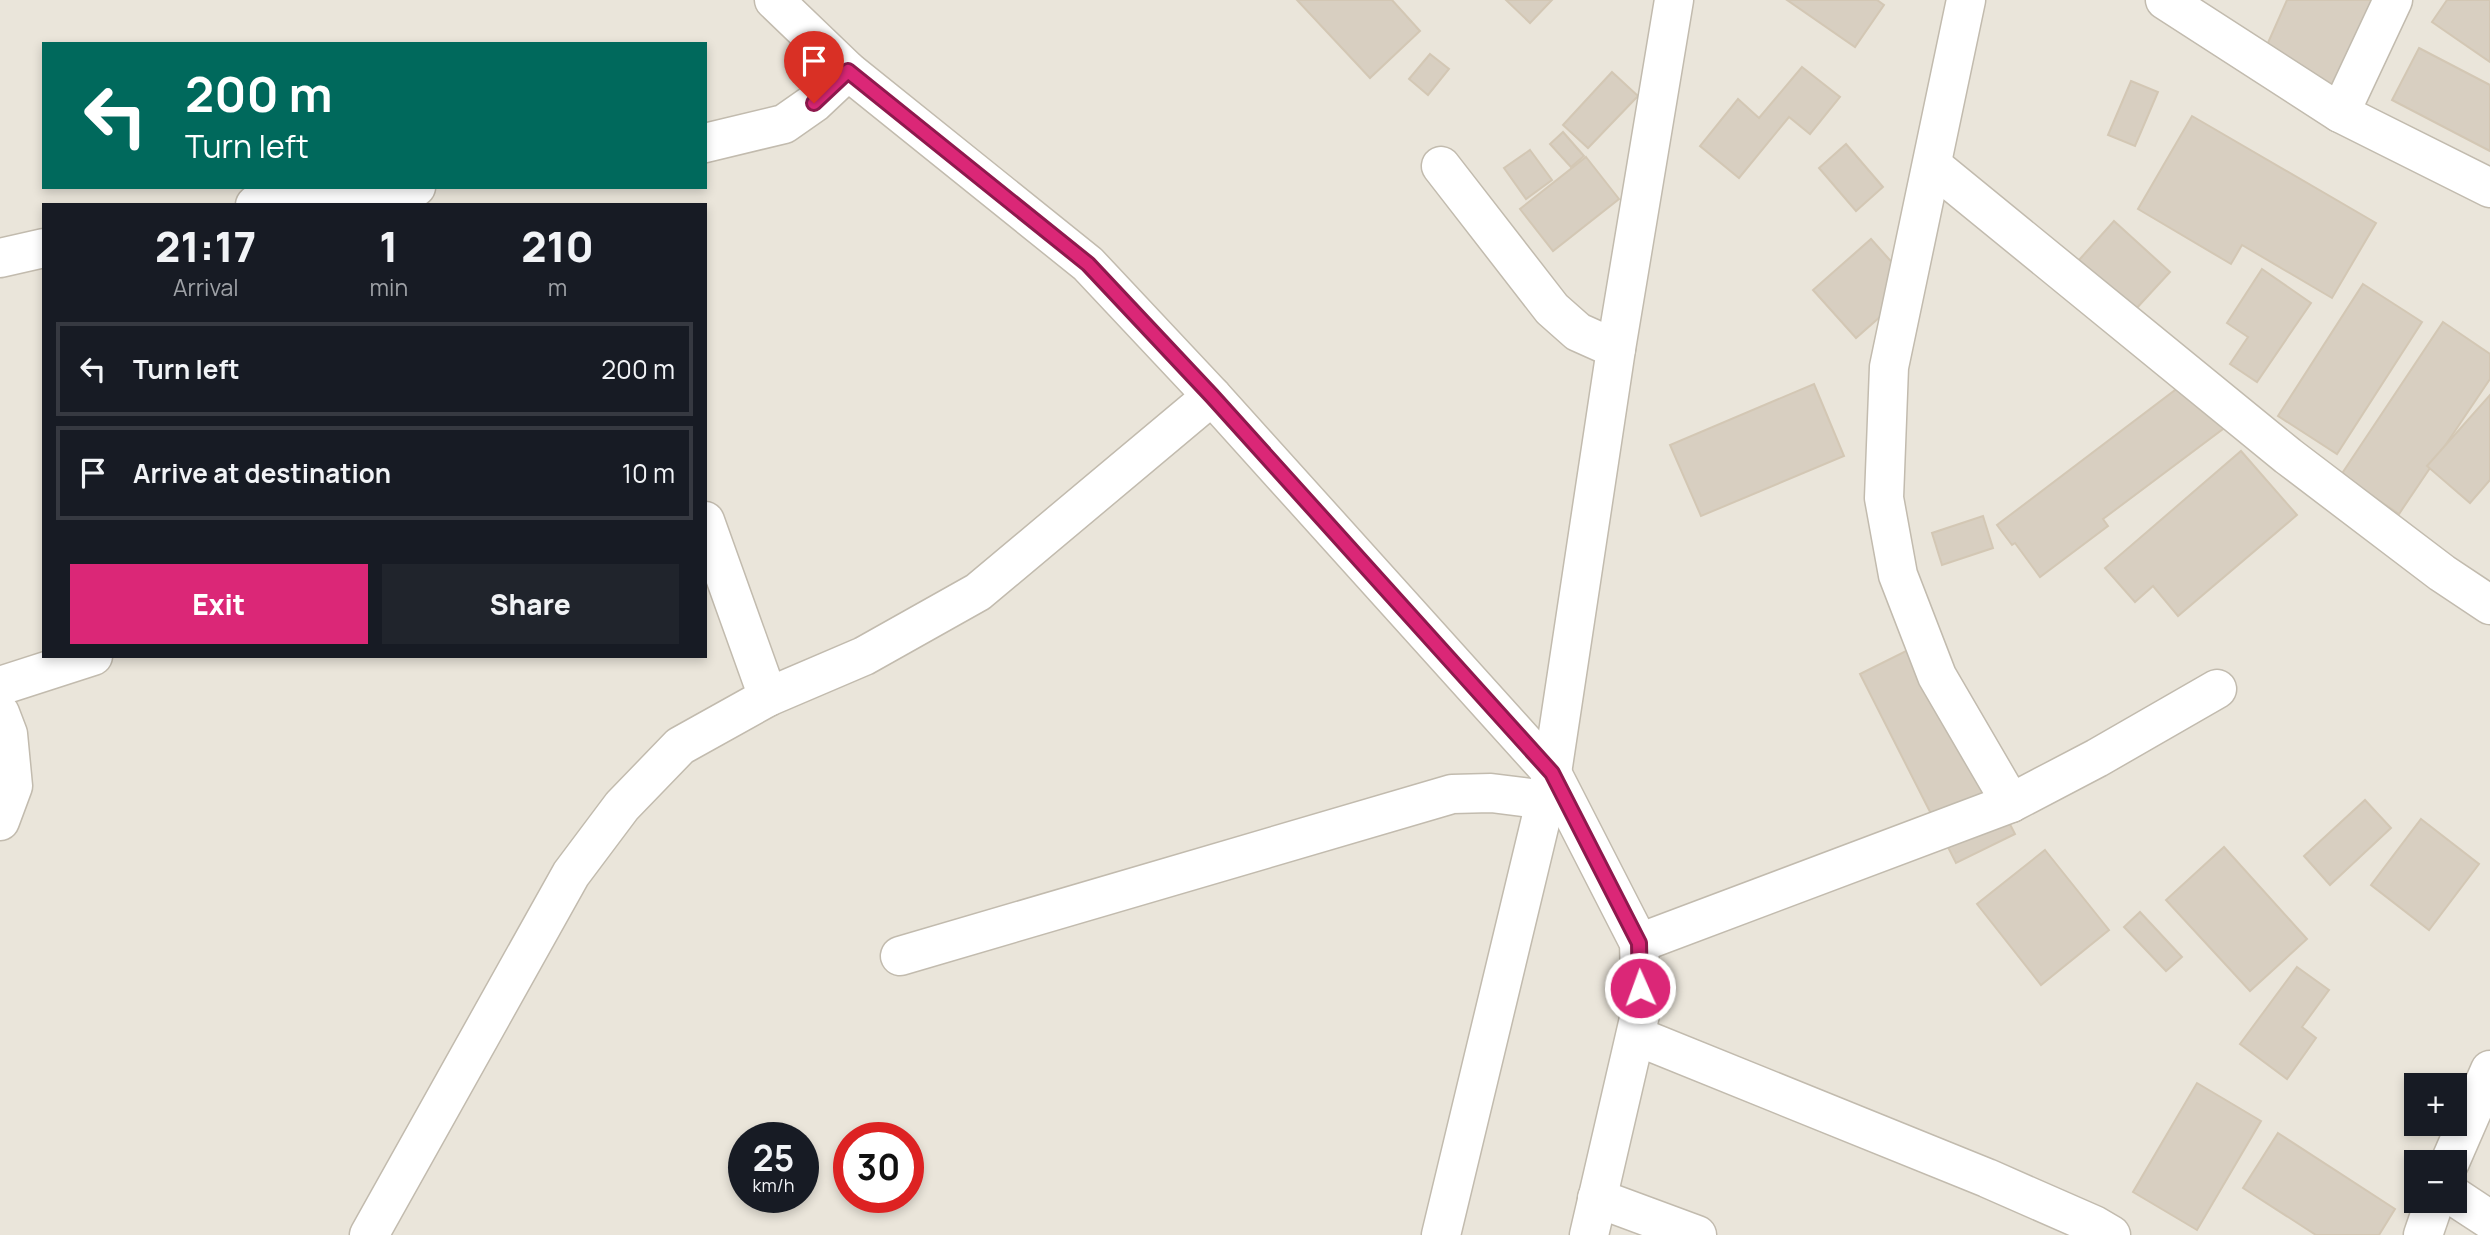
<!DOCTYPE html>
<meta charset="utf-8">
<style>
body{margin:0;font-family:Manrope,sans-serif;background:#20242c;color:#f1f3f6;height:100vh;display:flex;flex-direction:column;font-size:26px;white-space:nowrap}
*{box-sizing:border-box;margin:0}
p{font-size:23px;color:#9ea1a6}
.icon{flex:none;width:38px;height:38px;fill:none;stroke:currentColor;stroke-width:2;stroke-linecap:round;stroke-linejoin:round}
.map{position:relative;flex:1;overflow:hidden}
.drawer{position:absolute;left:42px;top:203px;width:665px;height:455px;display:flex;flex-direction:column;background:#171b24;border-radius:0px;box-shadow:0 4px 10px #0003}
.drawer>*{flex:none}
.guide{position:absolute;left:42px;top:42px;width:665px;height:147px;border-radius:0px;box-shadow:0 4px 10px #0003;background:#00695c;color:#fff;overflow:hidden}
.buttons{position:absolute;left:2404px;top:1073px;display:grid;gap:14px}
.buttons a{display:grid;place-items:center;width:63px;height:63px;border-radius:0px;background:#171b24;box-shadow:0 4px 10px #0003;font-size:35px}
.speed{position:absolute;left:728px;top:1122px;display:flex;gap:14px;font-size:35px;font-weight:700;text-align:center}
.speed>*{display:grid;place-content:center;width:91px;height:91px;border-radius:50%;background:#171b24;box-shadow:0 4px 10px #0003;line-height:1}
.speed small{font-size:18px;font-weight:400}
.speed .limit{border:10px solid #d22;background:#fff;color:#111}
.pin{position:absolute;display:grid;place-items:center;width:60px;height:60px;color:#fff;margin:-72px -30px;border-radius:50% 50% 50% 0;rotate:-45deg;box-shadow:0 0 7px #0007}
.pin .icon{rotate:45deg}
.me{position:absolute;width:77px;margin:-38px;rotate:358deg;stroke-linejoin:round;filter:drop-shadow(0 0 5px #0008)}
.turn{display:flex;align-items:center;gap:24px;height:147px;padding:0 28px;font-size:32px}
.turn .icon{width:91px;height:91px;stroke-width:2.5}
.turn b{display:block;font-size:49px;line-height:60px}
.eta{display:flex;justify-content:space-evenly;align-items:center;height:119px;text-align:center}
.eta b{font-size:42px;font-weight:800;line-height:49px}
.cta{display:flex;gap:14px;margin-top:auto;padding:14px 28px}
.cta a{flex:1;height:80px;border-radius:0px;background:#db2777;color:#fff;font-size:28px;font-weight:800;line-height:80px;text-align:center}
.cta a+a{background:#20242c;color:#f1f3f6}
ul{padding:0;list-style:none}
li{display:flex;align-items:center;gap:21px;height:94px;margin:0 14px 10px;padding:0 14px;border:4px solid #363941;border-radius:0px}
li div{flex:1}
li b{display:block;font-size:26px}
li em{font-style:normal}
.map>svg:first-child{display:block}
</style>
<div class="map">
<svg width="2490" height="1235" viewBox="0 0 2490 1235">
<rect width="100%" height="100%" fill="#f6f3ec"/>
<path fill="#eae5da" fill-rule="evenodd" d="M0 0H2490V1235H0ZM44 44H705V187H44ZM44 205H705V656H44ZM2417 1085H2455V1124H2417ZM744 1138H803V1197H744ZM849 1138H908V1197H849ZM2417 1162H2455V1200H2417Z"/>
<g fill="#d8cfc1" stroke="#d3c7b4" stroke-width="2">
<path d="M1297 0H1392L1420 31 1370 78Z"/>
<path d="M1506 0H1552L1530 23Z"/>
<path d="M1787 0H1877L1884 5 1855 47Z"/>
<path d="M2287 0H2386L2342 101 2259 63Z"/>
<path d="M2447 0H2490V62L2432 22Z"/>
<path d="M2419 48 2490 85V151L2392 100Z"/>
<path d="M1430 54 1449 69 1428 95 1409 79Z"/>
<path d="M1802 67 1840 97 1810 134 1789 117 1739 178 1700 146 1738 99 1759 118Z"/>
<path d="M1612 72 1638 96 1588 148 1563 125Z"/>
<path d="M2131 81 2158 92 2135 146 2108 135Z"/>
<path d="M2192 116 2376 223 2332 298 2242 245 2231 264 2138 209Z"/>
<path d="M1563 132 1584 156 1571 167 1550 144Z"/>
<path d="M1846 144 1883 187 1856 211 1819 168Z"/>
<path d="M1530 150 1552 180 1526 199 1504 168Z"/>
<path d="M1586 157 1619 199 1553 251 1520 209Z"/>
<path d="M2114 221 2170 272 2134 311 2079 260Z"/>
<path d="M1871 239 1914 287 1856 338 1813 290Z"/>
<path d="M2262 269 2311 303 2257 382 2230 364 2248 337 2227 323Z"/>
<path d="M2363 284 2422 322 2337 454 2278 416Z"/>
<path d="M2443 322 2490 354V379L2399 514 2341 475Z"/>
<path d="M2191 378 2227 426 2103 519 2108 526 2040 577 2015 543 2012 545 1997 525Z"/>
<path d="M1814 384 1844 456 1701 516 1670 445Z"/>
<path d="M2490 395V480L2470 503 2427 466Z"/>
<path d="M2241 451 2297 515 2178 616 2153 586 2135 602 2105 568Z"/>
<path d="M1983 516 1993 548 1942 565 1932 533Z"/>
<path d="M1918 645 2015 834 1956 863 1860 674Z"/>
<path d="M2365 800 2391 828 2330 885 2304 856Z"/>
<path d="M2421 819 2479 864 2429 930 2371 885Z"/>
<path d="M2224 847 2307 939 2250 991 2166 900Z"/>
<path d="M2045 850 2109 930 2041 985 1977 904Z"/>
<path d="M2140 912 2182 957 2166 971 2124 927Z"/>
<path d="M2297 967 2329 990 2302 1027 2316 1038 2287 1079 2240 1044Z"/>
<path d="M2197 1083 2261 1121 2197 1230 2133 1192Z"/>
<path d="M2278 1133 2395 1209 2379 1235H2316L2243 1188Z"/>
</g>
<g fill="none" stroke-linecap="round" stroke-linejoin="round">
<g stroke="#c2bbae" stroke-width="41">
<g id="minor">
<path d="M774 0 848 71 1088 264 1212 396 1552 773 1639 943 1641 1010 1589 1235"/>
<path d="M1966 0 1889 367 1884 498 1898 575 1937 676 2011 803"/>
<path d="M2165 0 2340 113 2490 188"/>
<path d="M2340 113 2393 0"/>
<path d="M705 143 784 124 814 103 848 71"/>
<path d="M1441 166 1552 309 1578 332 1616 349"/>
<path d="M1933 166 2288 456 2442 573 2490 605"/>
<path d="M255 205 416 187"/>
<path d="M0 258 44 248"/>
<path d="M705 521 768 697"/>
<path d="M0 686 93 656"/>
<path d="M0 713 8 734 13 786 0 821"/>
<path d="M1639 943 2011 803 2097 758 2217 689"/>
<path d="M900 956 1452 794 1491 793 1546 800"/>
<path d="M1636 1036 1987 1178 2094 1225 2111 1235"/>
<path d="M2450 1162 2490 1070"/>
<path d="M2455 1197 2490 1220"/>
<path d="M1597 1198 1697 1235"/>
<path d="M369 1235 571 874 622 806 680 746 768 697 864 656 978 592 1212 396"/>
<path d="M1441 1235 1552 773 1616 349 1674 0"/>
<path d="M2423 1235 2435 1200"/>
</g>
</g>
<use href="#minor" stroke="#fff" stroke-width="38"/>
</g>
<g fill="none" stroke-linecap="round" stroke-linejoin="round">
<g stroke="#8e194d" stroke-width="18">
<path id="route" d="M814 103 848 71 1088 264 1212 396 1552 773 1639 943 1640 988"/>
</g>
<use href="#route" stroke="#db2777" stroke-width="12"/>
</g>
</svg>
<div class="buttons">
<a>+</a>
<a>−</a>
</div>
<div class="speed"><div>25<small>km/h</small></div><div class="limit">30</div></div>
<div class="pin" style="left:814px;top:103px;background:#d93025"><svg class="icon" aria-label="arrive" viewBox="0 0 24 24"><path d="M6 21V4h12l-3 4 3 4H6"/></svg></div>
<svg class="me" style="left:1640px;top:988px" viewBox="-20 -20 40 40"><circle r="17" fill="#db2777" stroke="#fff" stroke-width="3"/><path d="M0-11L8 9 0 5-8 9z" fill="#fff"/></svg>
<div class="guide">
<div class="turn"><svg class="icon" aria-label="left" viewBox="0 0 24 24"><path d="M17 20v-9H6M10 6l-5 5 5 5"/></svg><div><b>200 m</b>Turn left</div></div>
</div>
<section class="drawer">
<div class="eta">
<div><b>21:17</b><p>Arrival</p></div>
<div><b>1</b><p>min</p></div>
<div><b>210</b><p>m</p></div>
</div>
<ul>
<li><svg class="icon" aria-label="left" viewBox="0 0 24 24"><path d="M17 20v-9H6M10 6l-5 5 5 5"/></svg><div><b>Turn left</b></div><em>200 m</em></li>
<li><svg class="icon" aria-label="arrive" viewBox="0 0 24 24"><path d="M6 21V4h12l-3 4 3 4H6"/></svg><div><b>Arrive at destination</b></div><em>10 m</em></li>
</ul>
<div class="cta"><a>Exit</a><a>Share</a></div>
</section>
</div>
